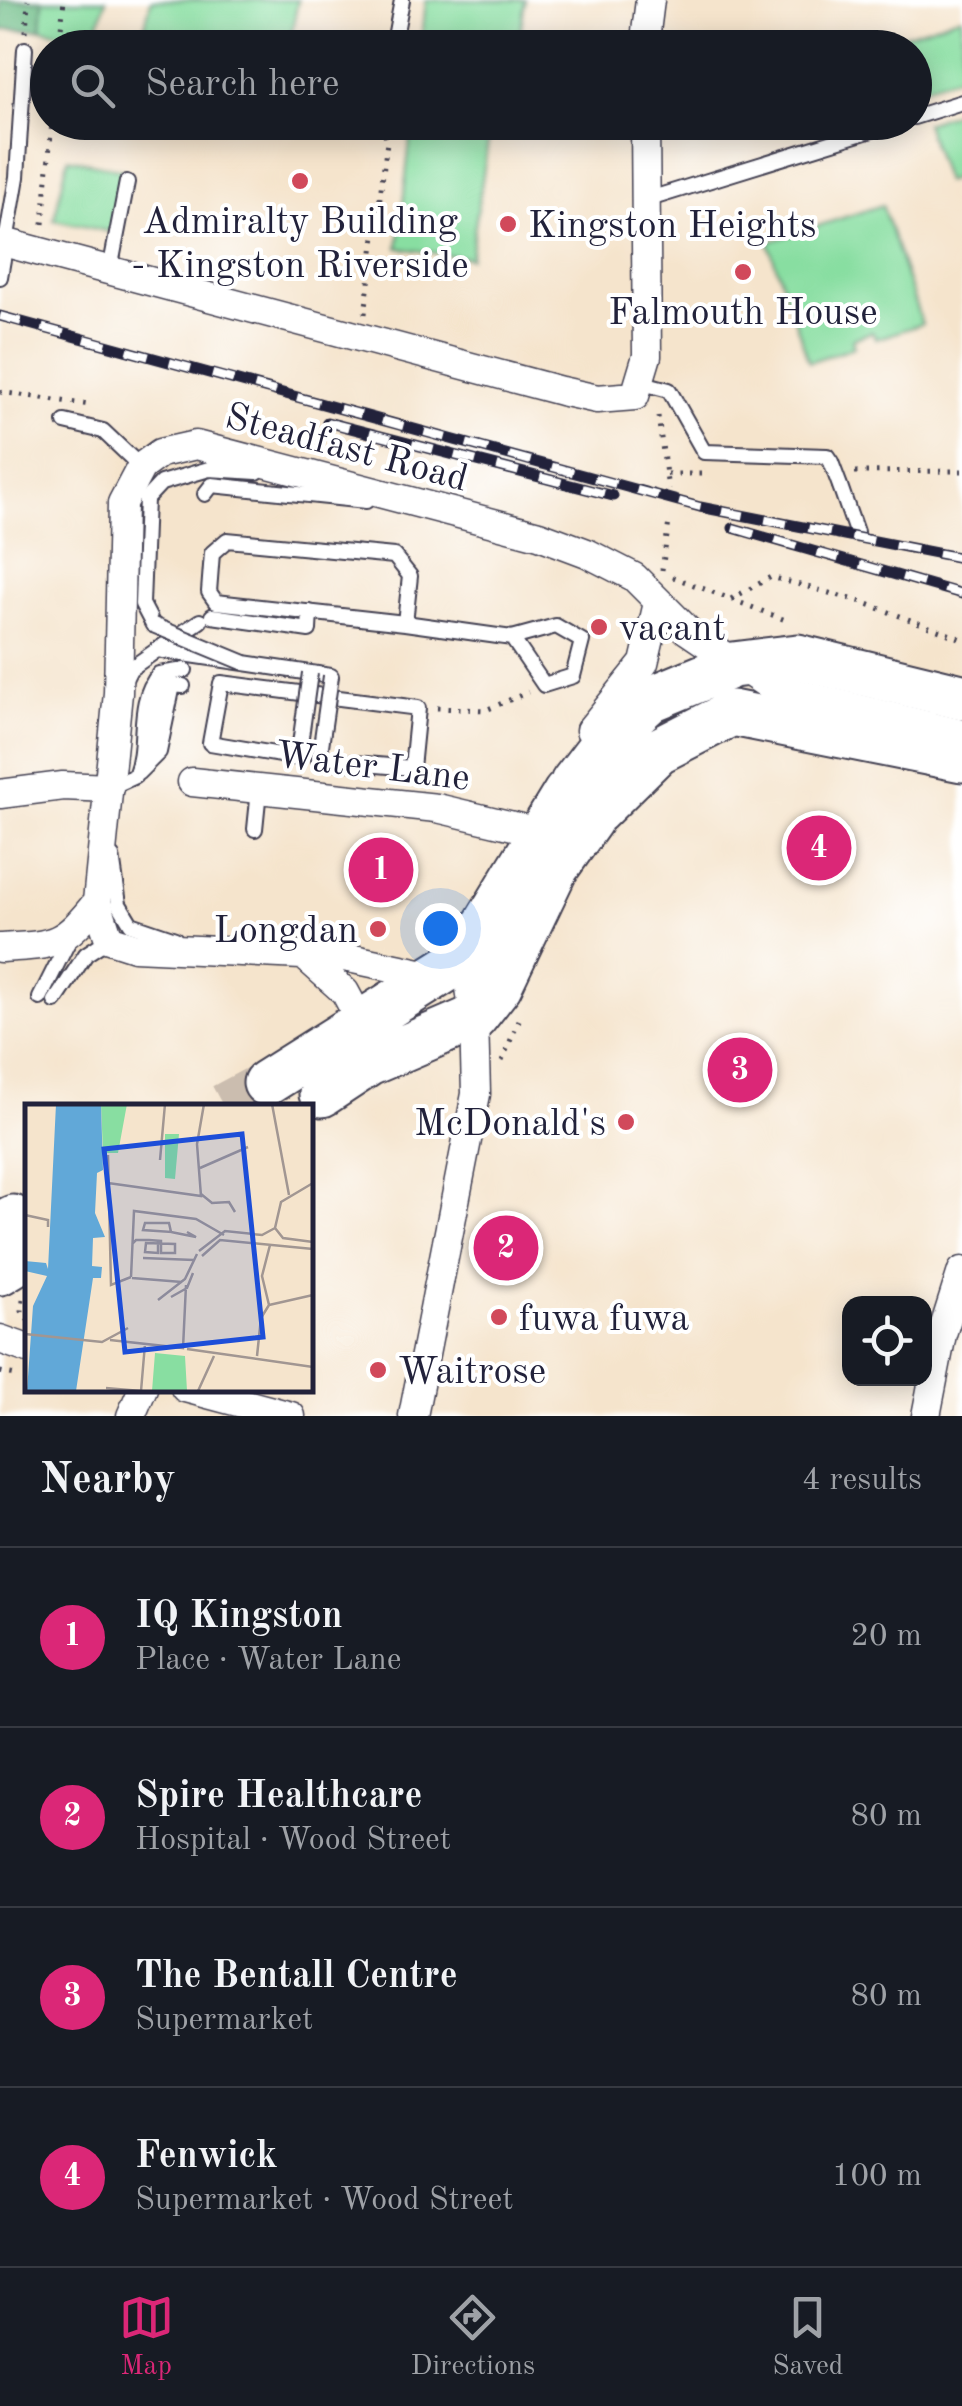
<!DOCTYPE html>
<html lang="en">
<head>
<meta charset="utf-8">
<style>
  body { margin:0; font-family:"Old Standard TT",serif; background:#20242c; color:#f1f3f6 }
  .controls { position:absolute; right:30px; bottom:30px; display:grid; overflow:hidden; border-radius:20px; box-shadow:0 5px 25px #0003 }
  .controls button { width:90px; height:90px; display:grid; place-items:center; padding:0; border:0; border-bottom:2px solid #363941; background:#171b24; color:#f1f3f6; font:50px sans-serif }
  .you { position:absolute; left:440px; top:928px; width:35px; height:35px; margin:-25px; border:8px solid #fff; border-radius:50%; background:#1a73e8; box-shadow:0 0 0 15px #1a73e833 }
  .badge { display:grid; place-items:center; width:65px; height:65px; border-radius:50%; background:#db2777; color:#fff; font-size:32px; font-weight:700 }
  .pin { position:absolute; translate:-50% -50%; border:5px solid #fff; box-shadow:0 2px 10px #0006 }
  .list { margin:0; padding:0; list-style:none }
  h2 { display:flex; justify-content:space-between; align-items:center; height:130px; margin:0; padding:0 40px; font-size:42px }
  h2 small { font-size:32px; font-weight:400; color:#9ea1a6 }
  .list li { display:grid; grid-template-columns:65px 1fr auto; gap:30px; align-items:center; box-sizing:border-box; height:180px; padding:0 40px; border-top:2px solid #363941 }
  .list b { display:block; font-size:38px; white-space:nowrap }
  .list p { margin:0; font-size:32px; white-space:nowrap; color:#9ea1a6 }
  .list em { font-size:32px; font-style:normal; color:#9ea1a6 }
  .icon { flex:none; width:55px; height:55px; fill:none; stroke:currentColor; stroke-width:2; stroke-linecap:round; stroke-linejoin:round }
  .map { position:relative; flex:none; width:962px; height:1416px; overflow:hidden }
  .search { position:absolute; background:#171b24; box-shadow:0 5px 25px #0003; left:30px; right:30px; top:30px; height:110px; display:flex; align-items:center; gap:25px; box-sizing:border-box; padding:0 35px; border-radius:55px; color:#9ea1a6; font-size:38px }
  .sheet { height:850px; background:#171b24 }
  nav { display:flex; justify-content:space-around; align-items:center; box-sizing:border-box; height:140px; border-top:2px solid #363941; background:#171b24; font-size:28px; color:#9ea1a6 }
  nav a { display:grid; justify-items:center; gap:5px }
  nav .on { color:#db2777 }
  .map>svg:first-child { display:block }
  .green { fill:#88dea1; stroke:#55806e; stroke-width:2.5 }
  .forest { fill:#6ebd87; stroke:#487061; stroke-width:2.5 }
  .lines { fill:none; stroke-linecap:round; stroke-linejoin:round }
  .primary-tunnel { stroke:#cbbdaf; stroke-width:45; stroke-dasharray:45 22; stroke-linecap:butt }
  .lane-casing { stroke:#423f51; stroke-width:18 }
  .street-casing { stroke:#423f51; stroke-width:31 }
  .primary-casing { stroke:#423f51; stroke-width:49 }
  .path { stroke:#423f51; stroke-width:5; stroke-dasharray:2.5 8; stroke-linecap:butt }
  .lane { stroke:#fff; stroke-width:14 }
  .street { stroke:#fff; stroke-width:28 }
  .primary { stroke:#fff; stroke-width:45 }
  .rail-casing { stroke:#22223b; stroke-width:11 }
  .rail { stroke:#fff; stroke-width:8; stroke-dasharray:22; stroke-linecap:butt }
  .lane-bridge-casing { stroke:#423f51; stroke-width:18; stroke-linecap:butt }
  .lane-bridge { stroke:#fff; stroke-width:14 }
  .poi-dot { fill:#d1495b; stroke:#fff; stroke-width:4 }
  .labels { text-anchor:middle; stroke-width:8; stroke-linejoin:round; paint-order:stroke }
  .poi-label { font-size:38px; fill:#22223b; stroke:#fff; text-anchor:start }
  .street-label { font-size:38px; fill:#22223b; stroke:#fff }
  .inset-road { fill:none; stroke:#a19692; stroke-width:2.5 }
  .view { fill:#1d4ed8; fill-opacity:0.15; stroke:#1d4ed8; stroke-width:5 }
  .inset-edge { fill:none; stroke:#22223b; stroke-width:5 }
</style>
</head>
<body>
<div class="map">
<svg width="962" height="1416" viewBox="0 0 962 1416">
  <rect width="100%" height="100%" fill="#fff"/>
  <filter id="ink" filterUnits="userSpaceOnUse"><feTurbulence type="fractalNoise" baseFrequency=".01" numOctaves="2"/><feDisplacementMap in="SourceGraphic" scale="20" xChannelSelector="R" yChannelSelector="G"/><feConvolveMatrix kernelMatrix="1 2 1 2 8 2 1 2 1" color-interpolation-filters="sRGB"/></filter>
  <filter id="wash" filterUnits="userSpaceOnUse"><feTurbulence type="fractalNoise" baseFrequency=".0048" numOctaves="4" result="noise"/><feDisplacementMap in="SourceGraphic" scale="40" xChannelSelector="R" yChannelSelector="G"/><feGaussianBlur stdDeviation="2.25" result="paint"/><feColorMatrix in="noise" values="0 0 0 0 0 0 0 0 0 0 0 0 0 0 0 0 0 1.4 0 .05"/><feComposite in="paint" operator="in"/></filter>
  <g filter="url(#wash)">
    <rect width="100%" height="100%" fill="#f5e4cc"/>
    <!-- green -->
    <path class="green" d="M0,0H106L94,40L42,29L0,30Z
      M151,0H298L289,47H140Z
      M426,0H525L518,47H421Z
      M962,16V75L915,89L914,48L897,47L895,38Z
      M962,110V176L945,182L925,123Z
      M412,123H491L470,258L398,248Z
      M68,158L123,170L111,232L54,220Z
      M882,205L922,324L876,339L872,332L852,339L854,347L809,362L768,242Z"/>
    <!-- forest -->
    <path class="forest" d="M0,0H43L41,29L0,30Z"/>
  </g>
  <g filter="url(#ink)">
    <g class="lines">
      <!-- primary-tunnel -->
      <path class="primary-tunnel" d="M223,1106L266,1083"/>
      <defs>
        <path id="lane" d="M393,48L402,0
          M914,117L962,102
          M646,200L898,122
          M110,270L127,182
          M0,277L17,177L25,49
          M639,382L669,390L704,452L827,456L831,462
          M65,422L103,431L141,467
          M840,486L856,532
          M205,494L212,485L366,501
          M227,540L394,556L410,576L405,623L216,602L209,592L212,553Z
          M212,616L309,630L310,612
          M405,623L512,638L556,626L582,641L573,676L544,685L512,638
          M153,625L142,604L146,499L161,483L209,469L257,472
          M157,650L200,621
          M123,683L130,669L157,650L331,676
          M150,757L162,685H173
          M298,758L210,743L221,683L418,708L412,768L319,760
          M138,773L159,752L173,685L183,686
          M109,788L135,776C149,741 134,705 159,674L185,670
          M255,829L259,790
          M112,856L119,904L131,924L175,939
          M40,998L69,940
          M55,1001L86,954L109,939"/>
        <path id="street" d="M644,48L650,0
          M7,243L561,391L597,399L635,396L647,356L645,122
          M590,730L644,663L658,603
          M192,782L437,808L543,833
          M0,794L63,786L109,788
          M0,948C55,945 62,946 97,902
          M307,958L345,992L367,1033
          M439,977L344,957L134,947L109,939L97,902L118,693L122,503L141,467L160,453L196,445L539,535L587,553L634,577L688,631L771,687L962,734
          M0,1339L28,1349
          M185,1388L291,1416
          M131,1416L143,1388
          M413,1416L476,1094L474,1018L466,957
          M926,1416L942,1334L962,1271"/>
        <path id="primary" d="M573,783L605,741L651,699L733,665L798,657L962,697
          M597,811L658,751L732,713L962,759
          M266,1083L466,957L566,793
          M322,1094L369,1063L474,1018L499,986L555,869L590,820
          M0,1225L13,1218
          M0,1272L28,1255"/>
      </defs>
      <!-- lane casing -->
      <use href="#lane" class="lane-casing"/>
      <!-- street casing -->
      <use href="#street" class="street-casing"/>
      <!-- primary casing -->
      <use href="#primary" class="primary-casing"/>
      <!-- path -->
      <path class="path" d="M26,32L28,0
        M59,48L64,0
        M43,224L52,122
        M365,314L387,142L381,122
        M0,392L90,405
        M658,416L668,489
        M855,472L962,471
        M667,474H704
        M662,570L669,522
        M673,577L788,621
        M731,599L771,577L862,602L962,639
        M437,708L486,710L528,692
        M502,1061L519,1020
        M23,1299L22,1311L28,1320
        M0,1372L20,1376
        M39,1397L42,1388"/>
      <!-- lane -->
      <use href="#lane" class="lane"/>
      <!-- street -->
      <use href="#street" class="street"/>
      <!-- primary -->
      <use href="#primary" class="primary"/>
      <defs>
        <path id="rail" d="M0,316L700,507L962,558
          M327,422L613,496
          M733,528L962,594"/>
      </defs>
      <!-- rail casing -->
      <use href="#rail" class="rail-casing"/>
      <!-- rail -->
      <use href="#rail" class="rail"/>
      <defs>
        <path id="lane-bridge" d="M831,462L840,486
          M153,625L245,663
          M298,758L310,673
          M319,760L331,676"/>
      </defs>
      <!-- lane-bridge casing -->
      <use href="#lane-bridge" class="lane-bridge-casing"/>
      <!-- lane-bridge -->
      <use href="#lane-bridge" class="lane-bridge"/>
    </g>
  </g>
  <!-- markers -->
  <g class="poi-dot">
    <circle cx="300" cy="181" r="10"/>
    <circle cx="508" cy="224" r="10"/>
    <circle cx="743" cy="272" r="10"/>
    <circle cx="599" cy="627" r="10"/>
    <circle cx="378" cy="929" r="10"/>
    <circle cx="626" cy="1122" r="10"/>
    <circle cx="499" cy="1317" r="10"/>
    <circle cx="378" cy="1370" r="10"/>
  </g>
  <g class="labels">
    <!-- poi labels -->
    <g class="poi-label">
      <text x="300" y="233" text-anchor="middle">Admiralty Building<tspan x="300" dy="44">- Kingston Riverside</tspan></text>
      <text x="528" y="237">Kingston Heights</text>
      <text x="743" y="324" text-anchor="middle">Falmouth House</text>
      <text x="619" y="640">vacant</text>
      <text x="358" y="942" text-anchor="end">Longdan</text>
      <text x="606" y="1135" text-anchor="end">McDonald's</text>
      <text x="519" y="1330">fuwa fuwa</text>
      <text x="398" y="1383">Waitrose</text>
    </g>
    <!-- street labels -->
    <g class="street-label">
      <text transform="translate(347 446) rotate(15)" y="13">Steadfast Road</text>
      <text transform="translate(373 765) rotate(7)" y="13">Water Lane</text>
    </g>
  </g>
  <!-- overview -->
  <g transform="translate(25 1104)">
    <rect width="288" height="288" fill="#f5e4cc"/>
    <path d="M76,0H102L93,49H78ZM140,30H154L150,75L140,74ZM130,249L160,252L162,287H127Z" fill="#88dea1"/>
    <path d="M31,0H76L78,66L72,69L70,109L80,133L68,134L67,162L77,163L76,174H68L51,287H2L8,202L22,172L0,167V157L21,159L23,165Z" fill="#61a8d8"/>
    <path class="inset-road" d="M247,0L264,91M83,51L86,181L106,173M135,56L140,0M175,64L223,43M83,79L176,92L172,40L179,0M176,90L187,99L204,98L210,108M0,111L23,116V123M144,119L146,128L118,126L120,119ZM250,124L256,98L288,79M250,124L258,134L288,138M146,128L171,133L162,128M107,140L111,136H124L136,137V149H150V140L121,139L120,148L133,149V136M174,147L200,127L237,131L250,124M177,152L195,136L288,145M118,154L169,156M106,173L109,107L171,115L199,131M107,174L157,178M146,193L162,184L168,169M133,196L160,175L172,150M244,201L237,172L245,141M244,201L288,191M0,230L77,238L103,224M85,236L158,244L161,181M162,245L288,263M232,252L236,214L244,201M81,284L116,287M116,287L120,240M173,287L189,252"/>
    <path class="view" d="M217,30L238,233L100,248L79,45Z"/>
    <rect width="288" height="288" class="inset-edge"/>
  </g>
</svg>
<div class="controls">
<button><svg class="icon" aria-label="locate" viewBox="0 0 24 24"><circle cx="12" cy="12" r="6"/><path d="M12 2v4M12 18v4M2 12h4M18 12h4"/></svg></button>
</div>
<div class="you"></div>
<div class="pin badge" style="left:381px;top:870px">1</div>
<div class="pin badge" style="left:506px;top:1248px">2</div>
<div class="pin badge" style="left:740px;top:1070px">3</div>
<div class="pin badge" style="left:819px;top:848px">4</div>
<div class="search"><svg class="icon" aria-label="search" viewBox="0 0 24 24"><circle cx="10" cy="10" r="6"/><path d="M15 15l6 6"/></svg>Search here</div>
</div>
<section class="sheet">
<h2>Nearby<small>4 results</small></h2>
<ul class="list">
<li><span class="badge">1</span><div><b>IQ Kingston</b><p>Place · Water Lane</p></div><em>20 m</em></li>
<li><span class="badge">2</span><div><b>Spire Healthcare</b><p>Hospital · Wood Street</p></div><em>80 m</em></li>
<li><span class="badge">3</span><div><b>The Bentall Centre</b><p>Supermarket</p></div><em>80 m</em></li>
<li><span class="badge">4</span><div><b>Fenwick</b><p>Supermarket · Wood Street</p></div><em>100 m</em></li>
</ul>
</section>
<nav>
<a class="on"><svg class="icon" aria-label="map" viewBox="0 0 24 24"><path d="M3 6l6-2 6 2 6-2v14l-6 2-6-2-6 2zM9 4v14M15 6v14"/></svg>Map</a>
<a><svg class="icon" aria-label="directions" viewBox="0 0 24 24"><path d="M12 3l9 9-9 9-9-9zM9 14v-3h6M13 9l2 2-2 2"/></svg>Directions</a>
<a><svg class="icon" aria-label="saved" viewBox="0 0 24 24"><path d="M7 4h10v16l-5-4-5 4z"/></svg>Saved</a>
</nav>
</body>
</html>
